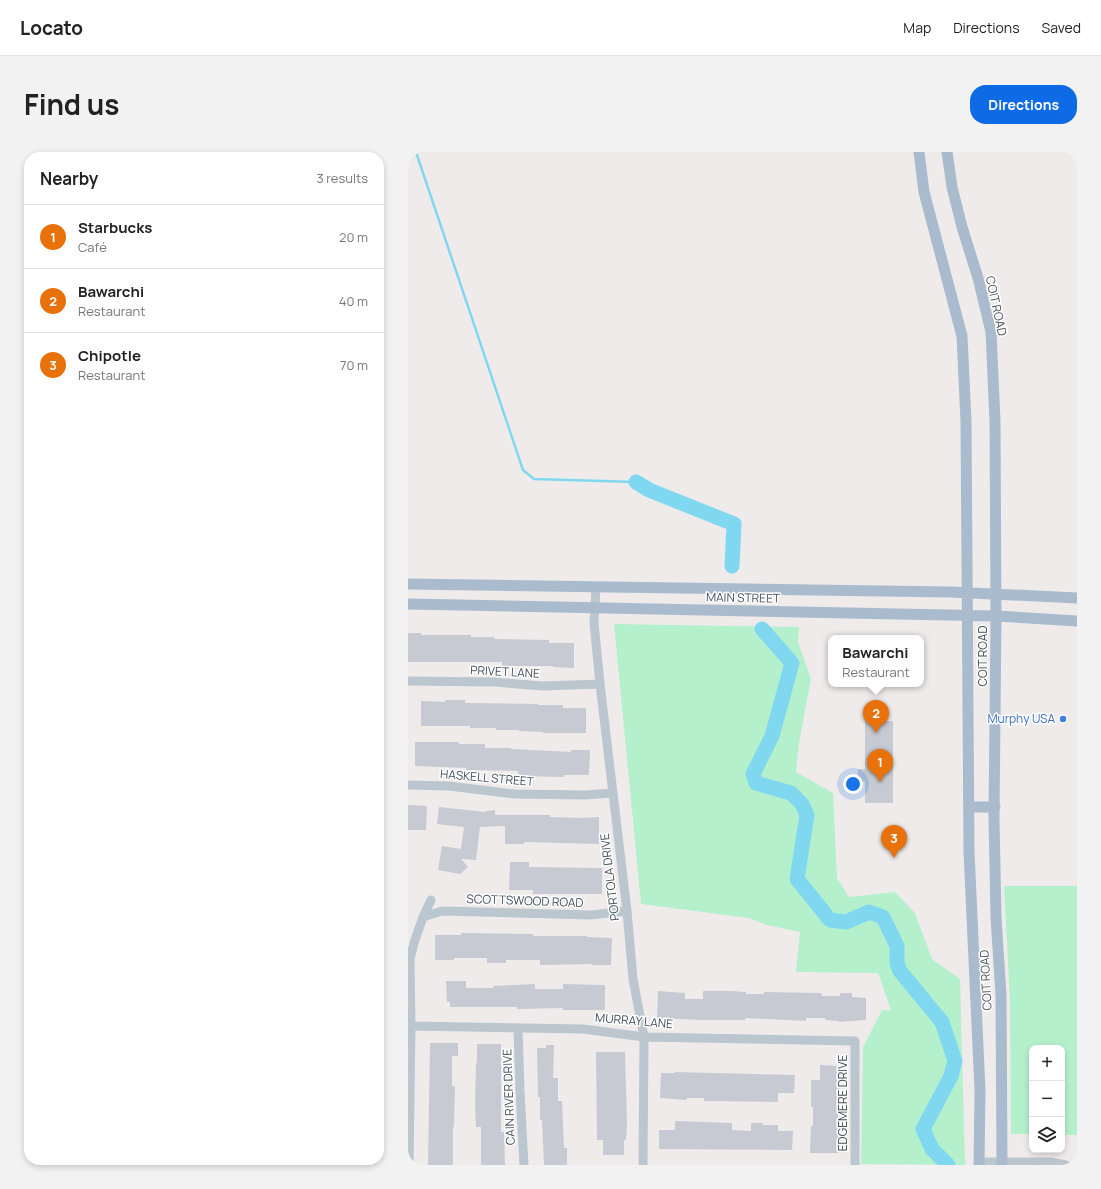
<!DOCTYPE html>
<html lang="en">
<head>
<meta charset="utf-8">
<style>
  body { margin:0; font-family:Manrope,sans-serif; background:#f2f2f2; color:#222 }
  .controls { position:absolute; right:12px; bottom:12px; display:grid; overflow:hidden; border-radius:8px; box-shadow:0 2px 6px #0003 }
  .controls button { width:36px; height:36px; display:grid; place-items:center; padding:0; border:0; border-bottom:1px solid #e0e0e0; background:#fff; color:#222; font:20px sans-serif }
  .you { position:absolute; left:445px; top:632px; width:14px; height:14px; margin:-10px; border:3px solid #fff; border-radius:50%; background:#1a73e8; box-shadow:0 0 0 6px #1a73e833 }
  .badge { display:grid; place-items:center; width:26px; height:26px; border-radius:50%; background:#0f6be5; color:#fff; font-size:13px; font-weight:700 }
  .pin { position:absolute; translate:-50% -33px; filter:drop-shadow(0 1px 2px #0008) }
  .pin::after { content:''; position:absolute; top:21px; width:14px; height:12px; background:inherit; clip-path:polygon(0 0,100% 0,50% 100%) }
  .popup { position:absolute; left:420px; top:483px; width:96px; height:52px; box-sizing:border-box; display:grid; place-content:center; border-radius:8px; background:#fff; filter:drop-shadow(0 1px 3px #0005); font-size:13px; white-space:nowrap; color:#767676 }
  .popup b { font-size:15px; color:#222 }
  .popup::after { content:''; position:absolute; left:50%; top:100%; margin-left:-8px; border:8px solid transparent; border-top-color:#fff }
  .list { margin:0; padding:0; list-style:none }
  h2 { display:flex; justify-content:space-between; align-items:center; height:52px; margin:0; padding:0 16px; font-size:17px }
  h2 small { font-size:13px; font-weight:400; color:#767676 }
  .list li { display:grid; grid-template-columns:26px 1fr auto; gap:12px; align-items:center; box-sizing:border-box; height:64px; padding:0 16px; border-top:1px solid #e0e0e0 }
  .list b { display:block; font-size:15px; white-space:nowrap }
  .list p { margin:0; font-size:13px; white-space:nowrap; color:#767676 }
  .list em { font-size:13px; font-style:normal; color:#767676 }
  .icon { flex:none; width:22px; height:22px; fill:none; stroke:currentColor; stroke-width:2; stroke-linecap:round; stroke-linejoin:round }
  .map { position:relative; flex:none; width:669px; height:1013px; overflow:hidden; border-radius:16px }
  header { display:flex; align-items:center; gap:24px; box-sizing:border-box; height:56px; padding:0 20px; background:#fff; border-bottom:1px solid #e0e0e0 }
  header strong { font-size:19px }
  nav { display:flex; gap:22px; margin-inline-start:auto; font-size:14px }
  .intro { display:flex; align-items:center; justify-content:space-between; box-sizing:border-box; height:96px; padding:0 24px }
  h1 { margin:0; font-size:28px }
  .button { padding:10px 18px; border-radius:16px; background:#0f6be5; color:#fff; font-size:14px; font-weight:700 }
  main { display:flex; gap:24px; padding:0 24px }
  aside { flex:1; background:#fff; border-radius:16px; box-shadow:0 2px 6px #0003 }
  .map>svg:first-child { display:block }
  .green { fill:#b5f0cd }
  .lines { fill:none; stroke-linecap:round; stroke-linejoin:round }
  .stream { stroke:#80d8f0; stroke-width:2.5 }
  .river { stroke:#80d8f0; stroke-width:15 }
  .building { fill:#c7cad2 }
  .minor { stroke:#bbc6cf; stroke-width:9 }
  .major { stroke:#a9bbcd; stroke-width:11 }
  .shop-dot { fill:#3f7fe0; stroke:#fff; stroke-width:1.5 }
  .labels { text-anchor:middle; stroke-width:3; stroke-linejoin:round; paint-order:stroke }
  .street-label { font-size:12px; fill:#434f5a; stroke:#fff }
  .shop-label { font-size:12px; fill:#366cbe; stroke:#fff; text-anchor:end }
</style>
</head>
<body>
<header>
<strong>Locato</strong>
<nav><a>Map</a><a>Directions</a><a>Saved</a></nav>
</header>
<div class="intro"><h1>Find us</h1><a class="button">Directions</a></div>
<main>
<aside>
<h2>Nearby<small>3 results</small></h2>
<ul class="list">
<li><span class="badge" style="background:#e8710a">1</span><div><b>Starbucks</b><p>Café</p></div><em>20 m</em></li>
<li><span class="badge" style="background:#e8710a">2</span><div><b>Bawarchi</b><p>Restaurant</p></div><em>40 m</em></li>
<li><span class="badge" style="background:#e8710a">3</span><div><b>Chipotle</b><p>Restaurant</p></div><em>70 m</em></li>
</ul>
</aside>
<div class="map">
<svg width="669" height="1013" viewBox="0 0 669 1013">
  <rect width="100%" height="100%" fill="#efebeb"/>
  <!-- green -->
  <path class="green" d="M206,472L391,475L390,490L403,527L391,591L388,620L425,641L429,726L441,745L487,740L507,761L524,807L552,827L557,1013L453,1012L455,895L474,858H483L470,821L388,820L392,780L359,773L341,766L233,752Z
    M596,734H669V983H654V896H624V982H603L602,850Z"/>
  <g class="lines">
    <!-- stream -->
    <path class="stream" d="M8,0L115,318L126,327L228,330"/>
    <!-- river -->
    <path class="river" d="M228,330L241,338L326,372L324,414
      M354,477L384,511L364,584L345,622L348,631L383,641L394,652L399,663L389,727L422,768L438,770L461,760L475,765L489,794V811L492,819L534,870L547,909L543,924L515,977L524,997L540,1013"/>
  </g>
  <!-- building -->
  <path class="building" d="M0,481H13V483H63V485H86V487L141,488V491H166V516L145,515V514H94V510H0Z
    M37,548H57V551L130,552V553H155V556H178V581H135V580L111,579V578H88V576H62V574H13V549L37,550Z
    M457,569H485V651H457V629H450V617H457Z
    M7,590H51V592H77V596H103V597L163,600V598H182L181,623H156V625L110,624V619L58,618V616L7,614Z
    M0,653L19,654L18,678H0Z
    M31,655L77,660V659L87,658V663H142V665L172,666L191,665V692L116,690V692H97V674L72,675L68,708L53,707L60,715L52,722L30,718L34,694L53,697L56,675L29,672Z
    M102,710H121V715L194,716V742H125V738H101Z
    M53,781L125,782V784H179V785L204,786L203,813H184V812L132,813V808H98V811H79V806H46V808H27V783H53Z
    M38,829H58V836H85V834L127,832V837H155V832L197,833V858H155V856L109,857V855H42V850H39Z
    M250,839L277,841V847H295V839H322L338,840V842H356V840L414,841L413,844H432V841H444V845L458,846V868L431,870V869L417,868V866H398V869L337,866V868H295L249,866Z
    M22,891H50V904H44V934H47L46,975H45V1013H20Z
    M69,892H93V980H96L97,1013H73V975H68L67,953L68,911H69Z
    M138,893H146L145,926H150V949H154L156,996H159V1013H136L134,968H132V945H130L129,896H138Z
    M188,900H217L219,973L218,988H216V1003H195V988H189Z
    M412,913L432,914L431,956H430V1001H402L403,974H405V955H403V928H412Z
    M267,920L387,923L386,941H370V950L296,949V946H279L278,948L252,946L253,921H267Z
    M267,969L324,971V978L343,979V971H355V973H370V979H385L384,998L251,997V978H267Z"/>
  <g class="lines">
    <!-- minor -->
    <path class="minor" d="M188,435L186,471L192,532L219,759L225,827L236,885L235,1013
      M0,529L86,530L135,534L192,532
      M0,633L41,634L106,642L178,643L204,641
      M15,765L34,759L183,763L219,759
      M3,874L175,877L236,885L447,889V1013
      M110,876L112,939L116,1013
      M571,1010H642L658,1013
      M1,1013L3,874L2,807L6,791L15,765L23,748"/>
    <!-- major -->
    <path class="major" d="M511,0L516,40L554,184L558,269L561,700L572,938L571,1013
      M539,0L544,35L554,75L570,126L583,180L587,269L588,464L586,666L588,765L593,843L594,1013
      M0,432L543,440L669,446
      M0,452L588,464L669,469
      M561,655H587"/>
  </g>
  <!-- markers -->
  <circle class="shop-dot" cx="655" cy="567" r="4"/>
  <g class="labels">
    <!-- street labels -->
    <g class="street-label">
      <text transform="translate(588 154) rotate(78)" y="4">COIT ROAD</text>
      <text transform="translate(335 446) rotate(1)" y="4">MAIN STREET</text>
      <text transform="translate(575 504) rotate(-90)" y="4">COIT ROAD</text>
      <text transform="translate(97 520) rotate(3)" y="4">PRIVET LANE</text>
      <text transform="translate(79 626) rotate(5)" y="4">HASKELL STREET</text>
      <text transform="translate(202 725) rotate(-97)" y="4">PORTOLA DRIVE</text>
      <text transform="translate(117 749) rotate(2)" y="4">SCOTTSWOOD ROAD</text>
      <text transform="translate(578 828) rotate(-93)" y="4">COIT ROAD</text>
      <text transform="translate(226 869) rotate(5)" y="4">MURRAY LANE</text>
      <text transform="translate(101 945) rotate(-92)" y="4">CAIN RIVER DRIVE</text>
      <text transform="translate(435 951) rotate(-90)" y="4">EDGEMERE DRIVE</text>
    </g>
    <!-- shop labels -->
    <g class="shop-label">
      <text x="647" y="571">Murphy USA</text>
    </g>
  </g>
</svg>
<div class="controls">
<button>+</button>
<button>−</button>
<button><svg class="icon" aria-label="layers" viewBox="0 0 24 24"><path d="M12 4l9 5-9 5-9-5zM3 14l9 5 9-5"/></svg></button>
</div>
<div class="you"></div>
<div class="pin badge" style="left:472px;top:630px;background:#e8710a">1</div>
<div class="pin badge" style="left:468px;top:581px;background:#e8710a">2</div>
<div class="popup"><b>Bawarchi</b>Restaurant</div>
<div class="pin badge" style="left:486px;top:706px;background:#e8710a">3</div>
</div>
</main>
</body>
</html>
